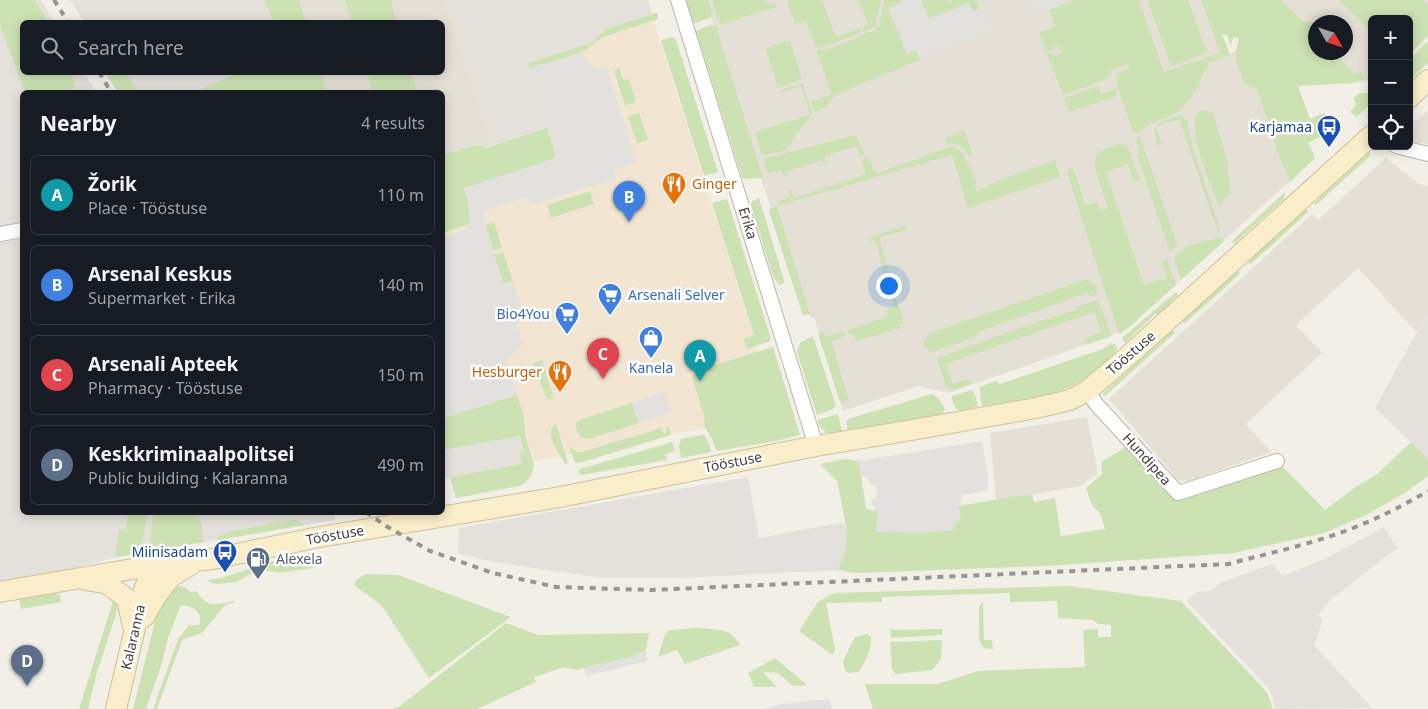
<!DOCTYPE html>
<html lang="en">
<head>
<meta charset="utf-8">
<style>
  body { margin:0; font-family:"Noto Sans",sans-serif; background:#242831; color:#f1f3f6 }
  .controls { position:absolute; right:15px; top:15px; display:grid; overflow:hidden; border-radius:8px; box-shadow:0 2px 12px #0003 }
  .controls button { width:45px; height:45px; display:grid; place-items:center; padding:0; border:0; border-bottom:1px solid #363941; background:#171b24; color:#f1f3f6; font:25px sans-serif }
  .compass { position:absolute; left:1308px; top:15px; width:45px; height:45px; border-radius:50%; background:#171b24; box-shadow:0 2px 12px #0003; rotate:129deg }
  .you { position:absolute; left:888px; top:285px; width:18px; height:18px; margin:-12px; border:4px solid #fff; border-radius:50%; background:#1a73e8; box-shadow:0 0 0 8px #1a73e833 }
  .badge { display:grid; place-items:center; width:32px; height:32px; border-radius:50%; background:#7c3aed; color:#fff; font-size:16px; font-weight:700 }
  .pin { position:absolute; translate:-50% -41px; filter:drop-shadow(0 1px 2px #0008) }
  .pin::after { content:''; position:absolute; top:26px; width:18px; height:15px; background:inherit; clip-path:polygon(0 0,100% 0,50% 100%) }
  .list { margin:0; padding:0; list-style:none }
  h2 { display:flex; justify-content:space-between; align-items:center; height:65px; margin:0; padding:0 20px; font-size:21px }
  h2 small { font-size:16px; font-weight:400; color:#9ea1a6 }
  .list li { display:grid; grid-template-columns:32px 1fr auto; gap:15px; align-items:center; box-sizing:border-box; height:80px; margin:0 10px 10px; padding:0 10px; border:1px solid #363941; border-radius:8px }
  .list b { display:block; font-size:19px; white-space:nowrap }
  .list p { margin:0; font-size:16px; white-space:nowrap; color:#9ea1a6 }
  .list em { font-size:16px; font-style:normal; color:#9ea1a6 }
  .icon { flex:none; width:28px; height:28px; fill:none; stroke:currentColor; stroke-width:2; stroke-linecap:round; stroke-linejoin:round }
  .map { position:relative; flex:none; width:1428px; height:709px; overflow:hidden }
  .search { position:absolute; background:#171b24; box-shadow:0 2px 12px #0003; left:20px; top:20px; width:425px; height:55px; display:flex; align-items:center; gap:12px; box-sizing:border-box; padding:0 18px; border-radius:8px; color:#9ea1a6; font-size:19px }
  .panel { position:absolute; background:#171b24; box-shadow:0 2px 12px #0003; left:20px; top:90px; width:425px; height:425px; border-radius:8px }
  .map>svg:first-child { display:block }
  .residential { fill:#e5e0d5; fill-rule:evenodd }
  .commercial { fill:#f2e6d3 }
  .industrial { fill:#e4e0db }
  .green { fill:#cce2b3 }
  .parking { fill:#e3e1de }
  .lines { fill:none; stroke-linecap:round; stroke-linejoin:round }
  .street-casing { stroke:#bcb6aa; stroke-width:16 }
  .secondary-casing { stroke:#cdc19a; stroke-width:22 }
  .street { stroke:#fff; stroke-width:14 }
  .secondary { stroke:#f9eec9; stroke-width:20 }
  .rail { stroke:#959595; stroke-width:4; stroke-dasharray:6 6; stroke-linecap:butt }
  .labels { text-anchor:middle; stroke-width:5; stroke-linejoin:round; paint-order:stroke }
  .transit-label { font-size:14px; fill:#164399; stroke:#fff; text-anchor:end }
  .food-label { font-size:14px; fill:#c56008; stroke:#fff; text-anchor:start }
  .street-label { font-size:14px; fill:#443f36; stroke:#fff }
  .shop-label { font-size:14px; fill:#366cbe; stroke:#fff; text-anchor:start }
  .service-label { font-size:14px; fill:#4e5e75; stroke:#fff; text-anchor:start }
</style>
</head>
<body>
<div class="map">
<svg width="1428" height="709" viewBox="0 0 1428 709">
  <rect width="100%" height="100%" fill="#f2efe7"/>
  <!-- residential -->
  <path class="residential" d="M264,0H445L493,145L443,161L442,92H304L295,73L442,72V22H274Z
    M708,0H1206L1227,56L1256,38L1273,0H1428V36L1409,55V19H1372V80L1287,85L1315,158L1126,329L1108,337L948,393L919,386L843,411L814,317L811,318L760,177L706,1ZM1316,22H1346V52H1316Z
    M1428,110V144L1409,141V127Z
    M1386,158L1419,184L1428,186V312L1416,332L1358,268L1296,325L1322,353L1246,424L1271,452L1189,481L1178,480L1109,399L1312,214L1318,220Z
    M1087,417L1098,473L1081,486L996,501L990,433Z"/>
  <!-- commercial -->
  <path class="commercial" d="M652,14L760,357L711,427L522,464L520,452H523L517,396L443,418V233L464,188L557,156L528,63L605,29Z"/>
  <!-- industrial -->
  <path class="industrial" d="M0,0H41L54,22H22V72L84,73L96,92H22V512H333L335,520L116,557L0,588Z
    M70,0H264L274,22H84Z
    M445,0H648L652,14L605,29L594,42L529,63L548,127L493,145Z
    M126,73H238L194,92H138Z
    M1428,312V459L1375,408Z
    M520,436L523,452L522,464L443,479V450Z
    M748,477L759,538L844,522L847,530L845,551L838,570L680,578H602L499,563L458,554L459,528Z
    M1384,527L1397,548L1330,600L1318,615L1323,620L1314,645L1372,708L1276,709L1269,689L1187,601L1196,592L1210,591L1220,583L1272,564L1283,576L1325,559Z"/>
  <!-- green -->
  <path class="green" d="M0,0H35L48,22H22V72L71,73L76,87L65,92H25L0,25Z
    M264,0H299L306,22H274Z
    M345,0H391L396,22H352Z
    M686,0H708L712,14L710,18L693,24Z
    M712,0H766L768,5L775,3L776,7L720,25Z
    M787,0H822L836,37L860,28L861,32L826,47H815L806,21L795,24Z
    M858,0H881L875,26L863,32L862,27L868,24Z
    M884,0H901L907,53L916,50L920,60L835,95L825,108L815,112L811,102L831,94L816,49L827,50L875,30L879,27Z
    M921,0H945L949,2L953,0H976L980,9L972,12L969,3L928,19Z
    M1074,0H1139L1164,72L1220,53L1201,0H1281L1305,23L1312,21L1314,24L1311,29L1315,34L1316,52L1334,53L1355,74L1361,72L1365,80L1353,83L1298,86L1310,119L1324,113L1331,124L1320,137L1308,143L1315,158L1290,182L1278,153L1257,89L1244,83L1235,56L1239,38L1233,37L1231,46L1227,35L1222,34L1230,55L1207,64L1208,68C1201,74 1203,77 1199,84C1195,93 1188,103 1180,110C1169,119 1152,120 1139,133L1133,131L1116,84L1118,81L1116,74L1129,68L1128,64L1109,71L1111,77L1063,95L1047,55L1053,53L1054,56L1062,53L1059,45L1053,47L1054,49L1046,52L1039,32L1055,27L1049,10Z
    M1147,0H1188L1207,53L1171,66Z
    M1339,0H1423L1428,5V36L1409,55V19H1372V33Z
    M656,13L658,14V19L603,37L581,53L530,68L528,63L594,42L605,29Z
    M710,25L716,26L763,178L743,179L742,177L696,31Z
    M673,37L676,40L718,172L704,176L661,40Z
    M790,40L802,79L778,87L765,48Z
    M1428,41V63L1409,81V60Z
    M619,67L623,80L629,79L636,102L625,105L614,71Z
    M105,73H126L138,92H118Z
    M321,73L327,92H194L238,73Z
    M367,73H413L412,75L417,90H418L419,92H373Z
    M803,83L812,113L786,150L762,156L755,132L810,115L801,86L781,93L780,90Z
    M1098,86L1101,94L1115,89L1118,96L1069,112L1064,98Z
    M1360,93H1370L1372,95V102L1357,117L1350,112L1356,104L1353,98Z
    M1204,110L1213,113L1227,159L1230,193L1219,207C1211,184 1188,134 1197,112Z
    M639,113L648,140L637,143L628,117Z
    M1178,116H1181L1187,121L1193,148L1218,223L1220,230L1218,233L1179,119L1156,127L1162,145L1158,146C1150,122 1158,124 1178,116Z
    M548,127L557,156L556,158L464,189L468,200L470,224L443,233L442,155L476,145L486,148Z
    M964,130L973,154L969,156C964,145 958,143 947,144L945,138Z
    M856,135L864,153L860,157L857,146L825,156L826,164L824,165L822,160L786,172L787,176L784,177L781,170L768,174L763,159Z
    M1140,136L1177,244L1174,249L1170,252L1137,155L1140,153L1136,138Z
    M1121,144L1128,147L1140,180L1134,182L1128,164L1106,172L1144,285L1167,278L1161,261L1167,259L1176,285L1127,329L1119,334L1067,173L1068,169L1073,168L1086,205L1097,202L1100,211L1108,208C1105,196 1088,161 1099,152C1104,147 1114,146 1121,144Z
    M949,147C961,147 963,154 966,163H969L977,184L974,185L976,191L987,187V185L1055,160L1060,177L968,208L952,155L778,206V210L810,314L803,316L769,211L770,209L778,206L777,202L790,197L788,191L791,190L794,198L866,174L861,160L869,157L874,171L878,173Z
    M1371,153L1370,156L1315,206V202L1367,154Z
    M590,191L594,204L551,218L547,205Z
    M1285,192L1284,199L1234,244L1232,241Z
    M759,198L784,280V283L779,285L773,276L751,206L752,201Z
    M727,199L771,339L768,342L747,349L744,339L754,335L712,203Z
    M1306,209L1308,212L1250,265L1248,262Z
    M494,222L502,248L493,251L485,225Z
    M904,226L909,229L879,238L904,324L900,325L901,328L856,341L853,334L849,335L848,330L887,317L886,309L894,306L888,287L880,289L878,288L879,285L887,282L875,240L866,242L874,236Z
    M1220,237L1223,238V242L1181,280L1174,257L1189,245Z
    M503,252L513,281L503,284L494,255Z
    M1238,271L1240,274L1184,324L1182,321Z
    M1087,279L1096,287L1097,293L1092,297L1087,293L978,332L977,337L932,352C921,346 922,341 930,333Z
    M1176,292L1178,295L1158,314L1154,315L1125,343L1122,338Z
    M1098,300L1112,336L1086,345L1084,339L1101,332L1094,312L946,364L953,384L970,379L971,384L953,391L946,387L937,358L1034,323L1076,310L1077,307Z
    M1173,330L1175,333L1105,396L1102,394Z
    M844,331L846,336L831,341L849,400L840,402L818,334L823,332L826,336Z
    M813,336L836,406L833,409L817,415L797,352L800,343Z
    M1111,343L1116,345L1117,350C1104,363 1089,378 1072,386C1045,398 1012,401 982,406L979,387L996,381L1000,384L1103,349Z
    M773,347L800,435L776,441L718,451L715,448L713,440L705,428L704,416L692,377L694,374L715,365Z
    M542,360L554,399H547L546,397L533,363Z
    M972,390L974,392L978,406L960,411C955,409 951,401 952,396Z
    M932,394L938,398L945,408L943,413L941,414L848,431L846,422L848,419Z
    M517,395L524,417L525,435L534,465L532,474L526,482L519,486L456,498L450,477L522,464L520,452L523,451L520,436L443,450V418Z
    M632,403L639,423L589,439L581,438C578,432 573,426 578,420Z
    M838,414L842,432L828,434L819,426L818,420Z
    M556,424L568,463L566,465C560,455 547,439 552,427Z
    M668,426L671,435L586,461L579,463L575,462L570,449V447L577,452H582L661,428L664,434L667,432L666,427Z
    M701,435H704L710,445L711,452L681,458L679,446L681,439Z
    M672,442L675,451L666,454L667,460L581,475L578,472L580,469Z
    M1411,442L1428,459V476L1405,493L1366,515L1324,533L1234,553L1046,566L855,573L838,570L845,551L847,530L837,481L820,464L845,459L859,461L866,509L876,511L878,516L876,532L955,529L954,523L960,520L958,506L1032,494L1034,502L1055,498L1061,536L1105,529L1100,513L1092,505L1086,488L1102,474L1101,462L1126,447L1173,497L1281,465L1325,510L1354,488L1376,475Z
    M128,513H147C145,527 145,545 132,554C128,556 120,556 115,557L119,531L125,530Z
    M153,513H199C198,519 202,523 202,529C203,534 202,537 204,542L149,551Z
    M297,519L305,525L217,540V538L226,532Z
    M313,554L319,555V561L316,566L313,568L280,573L268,571L248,575L237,582L217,584L212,583L207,580L225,577L273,561Z
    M365,574L398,575L511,617L429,678L382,606L354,585L356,580Z
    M175,586L185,587L190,592L196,591C208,608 215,605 234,601V603L226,604L202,633L182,640L157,709H153L178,639L189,625H199C204,613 194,607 183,605L180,607L168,638L162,663L146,709H133L157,613Z
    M1068,586L1181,601L1267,692L1273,709H873L865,684H938L978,671L1085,667L1083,630L1098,629V637H1111V625L1098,624L1093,620L1058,618L1057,601L1010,602V593L882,597V602L826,603L835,649L834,653L831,654L799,631L818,602L835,593Z
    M55,593L60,595L61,602L21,609L19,599Z
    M113,601H116L118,603L115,617L96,676L88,709H79Z
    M983,602L984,640H992L993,649H988L982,647L979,638V607L981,603Z
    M506,623L538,635L649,633L646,650L631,657L576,670L564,667L534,677L536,682L477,709H393L400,706Z
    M697,628C715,630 731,627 740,645L685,664L677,650L658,657L665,634L670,630Z
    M943,629L942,635L891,638L890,630Z
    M867,634L871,637C872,648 865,663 858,672L848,673L845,671L843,661L855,637Z
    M942,640L941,659L932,670L895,674L892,669L890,642Z
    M775,658L807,685L793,686L778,673L763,672L777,687H754L748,673Z"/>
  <!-- parking -->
  <path class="parking" d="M908,0H921L929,19L969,3L972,12L985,7L994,30L920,59L916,50L907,54L888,8Z
    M1025,0H1074L1031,16Z
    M581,53L596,69L606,66L637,162L614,170L616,179L531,205L527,197L489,209L485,213L484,220L503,283L513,281L523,312L516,325L523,344L507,360L517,395L443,418V238L465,230L470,224L468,200L464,188L556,158L530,68Z
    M22,127V204L12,206L0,158V131Z
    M665,392L672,412L639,423L632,403Z
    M982,441L989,481L986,491L962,495L959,506L961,520L954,523L955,530L919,533L876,532L878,516L871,502L876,496L877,491L875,486L870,484L868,478L861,476L858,461Z
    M746,492L757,543L843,537L833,570L761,573L760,557L736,558L731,493Z
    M646,650L647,661L586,676L584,668L631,657Z
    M830,699L832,709H764L780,704Z"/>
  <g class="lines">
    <defs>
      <path id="street" d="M678,0L816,446
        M1396,146L1428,154
        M0,234L22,230
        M1087,391L1097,405L1178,493L1277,461"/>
      <path id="secondary" d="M1409,98L1428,80
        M86,580L106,583L127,599L133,627
        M0,592L144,567L213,559L314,538L560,497L816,446L912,430L1036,408L1070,400L1087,391L1128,356L1372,135
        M144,617L155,598L171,577L192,564
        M116,709L144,590L153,566"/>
    </defs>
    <!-- street casing -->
    <use href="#street" class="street-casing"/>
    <!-- secondary casing -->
    <use href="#secondary" class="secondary-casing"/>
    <!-- street -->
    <use href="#street" class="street"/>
    <!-- secondary -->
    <use href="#secondary" class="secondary"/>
    <!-- rail -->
    <path class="rail" d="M54,0L68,22
      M99,72L111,92
      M366,512L386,526L430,551L493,573L556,587L651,590L1228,564C1270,553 1312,544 1353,528C1379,518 1404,505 1428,491"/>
  </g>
  <!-- icons -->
  <defs>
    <symbol id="bus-pin" viewBox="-11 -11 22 30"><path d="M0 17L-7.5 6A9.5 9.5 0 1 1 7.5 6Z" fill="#1a4fb4" stroke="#fff"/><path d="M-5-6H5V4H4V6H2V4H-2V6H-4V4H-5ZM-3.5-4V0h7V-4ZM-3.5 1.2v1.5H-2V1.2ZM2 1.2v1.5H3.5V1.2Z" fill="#fff"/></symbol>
    <symbol id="restaurant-pin" viewBox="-11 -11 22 30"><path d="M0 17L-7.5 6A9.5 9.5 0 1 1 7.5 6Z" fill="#e8710a" stroke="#fff"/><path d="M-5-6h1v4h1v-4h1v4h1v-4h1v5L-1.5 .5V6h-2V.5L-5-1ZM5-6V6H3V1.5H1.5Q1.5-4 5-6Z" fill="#fff"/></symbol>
    <symbol id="supermarket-pin" viewBox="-11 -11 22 30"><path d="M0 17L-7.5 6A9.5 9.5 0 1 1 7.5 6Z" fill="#3f7fe0" stroke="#fff"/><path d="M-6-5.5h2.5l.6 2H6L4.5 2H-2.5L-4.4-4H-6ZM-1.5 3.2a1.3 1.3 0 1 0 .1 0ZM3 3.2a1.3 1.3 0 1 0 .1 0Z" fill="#fff"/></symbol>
    <symbol id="shop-pin" viewBox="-11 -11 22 30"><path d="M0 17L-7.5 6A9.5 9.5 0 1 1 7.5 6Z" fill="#3f7fe0" stroke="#fff"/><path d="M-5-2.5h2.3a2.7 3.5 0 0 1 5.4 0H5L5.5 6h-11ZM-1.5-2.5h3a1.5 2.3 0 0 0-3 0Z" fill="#fff"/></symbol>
    <symbol id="fuel-pin" viewBox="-11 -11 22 30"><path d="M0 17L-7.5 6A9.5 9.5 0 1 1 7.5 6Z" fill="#5c6f8a" stroke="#fff"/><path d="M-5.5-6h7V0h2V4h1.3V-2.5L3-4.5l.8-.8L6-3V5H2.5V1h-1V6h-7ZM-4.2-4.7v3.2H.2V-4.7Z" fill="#fff"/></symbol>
  </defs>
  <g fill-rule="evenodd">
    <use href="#bus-pin" x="1315" y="113" width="28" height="38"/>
    <use href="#restaurant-pin" x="660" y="170" width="28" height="38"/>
    <use href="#supermarket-pin" x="596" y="281" width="28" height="38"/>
    <use href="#supermarket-pin" x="553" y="300" width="28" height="38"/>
    <use href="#shop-pin" x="637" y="324" width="28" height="38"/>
    <use href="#restaurant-pin" x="546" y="358" width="28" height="38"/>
    <use href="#bus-pin" x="211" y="538" width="28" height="38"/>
    <use href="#fuel-pin" x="244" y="545" width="28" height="38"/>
  </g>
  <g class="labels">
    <!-- transit labels -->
    <g class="transit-label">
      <text x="1312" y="132">Karjamaa</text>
      <text x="208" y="557">Miinisadam</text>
    </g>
    <!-- food labels -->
    <g class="food-label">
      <text x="692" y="189">Ginger</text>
      <text x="542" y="377" text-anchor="end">Hesburger</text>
    </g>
    <!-- street labels -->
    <g class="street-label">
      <text transform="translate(748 223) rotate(73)" y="5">Erika</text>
      <text transform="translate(1131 353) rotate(-41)" y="5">Tööstuse</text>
      <text transform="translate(1147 459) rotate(48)" y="5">Hundipea</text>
      <text transform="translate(733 462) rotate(-11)" y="5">Tööstuse</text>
      <text transform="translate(335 535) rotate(-10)" y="5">Tööstuse</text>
      <text transform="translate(133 637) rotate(-77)" y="5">Kalaranna</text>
    </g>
    <!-- shop labels -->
    <g class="shop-label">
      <text x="628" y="300">Arsenali Selver</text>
      <text x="550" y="319" text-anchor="end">Bio4You</text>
      <text x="651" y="373" text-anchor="middle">Kanela</text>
    </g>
    <!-- service labels -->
    <g class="service-label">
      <text x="276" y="564">Alexela</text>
    </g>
  </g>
</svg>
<div class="controls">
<button>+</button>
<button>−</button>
<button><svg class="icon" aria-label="locate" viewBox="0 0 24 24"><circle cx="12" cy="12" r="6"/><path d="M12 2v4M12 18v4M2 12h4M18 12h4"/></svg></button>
</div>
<svg class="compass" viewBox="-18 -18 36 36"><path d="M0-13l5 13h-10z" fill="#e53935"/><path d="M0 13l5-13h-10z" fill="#9ea1a6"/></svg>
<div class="you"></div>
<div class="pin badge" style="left:700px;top:381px;background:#0f9aa8">A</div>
<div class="pin badge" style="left:629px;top:222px;background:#3f7fe0">B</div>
<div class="pin badge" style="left:603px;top:379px;background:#e0444e">C</div>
<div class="pin badge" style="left:27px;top:686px;background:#5c6f8a">D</div>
<div class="search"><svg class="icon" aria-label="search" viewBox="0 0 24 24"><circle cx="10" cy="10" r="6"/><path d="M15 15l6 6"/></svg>Search here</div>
<section class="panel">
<h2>Nearby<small>4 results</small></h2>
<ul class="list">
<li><span class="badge" style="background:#0f9aa8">A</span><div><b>Žorik</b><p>Place · Tööstuse</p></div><em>110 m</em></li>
<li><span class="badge" style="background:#3f7fe0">B</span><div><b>Arsenal Keskus</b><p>Supermarket · Erika</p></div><em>140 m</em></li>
<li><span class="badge" style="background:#e0444e">C</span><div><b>Arsenali Apteek</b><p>Pharmacy · Tööstuse</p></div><em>150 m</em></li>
<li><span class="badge" style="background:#5c6f8a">D</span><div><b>Keskkriminaalpolitsei</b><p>Public building · Kalaranna</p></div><em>490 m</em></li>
</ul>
</section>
</div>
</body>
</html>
